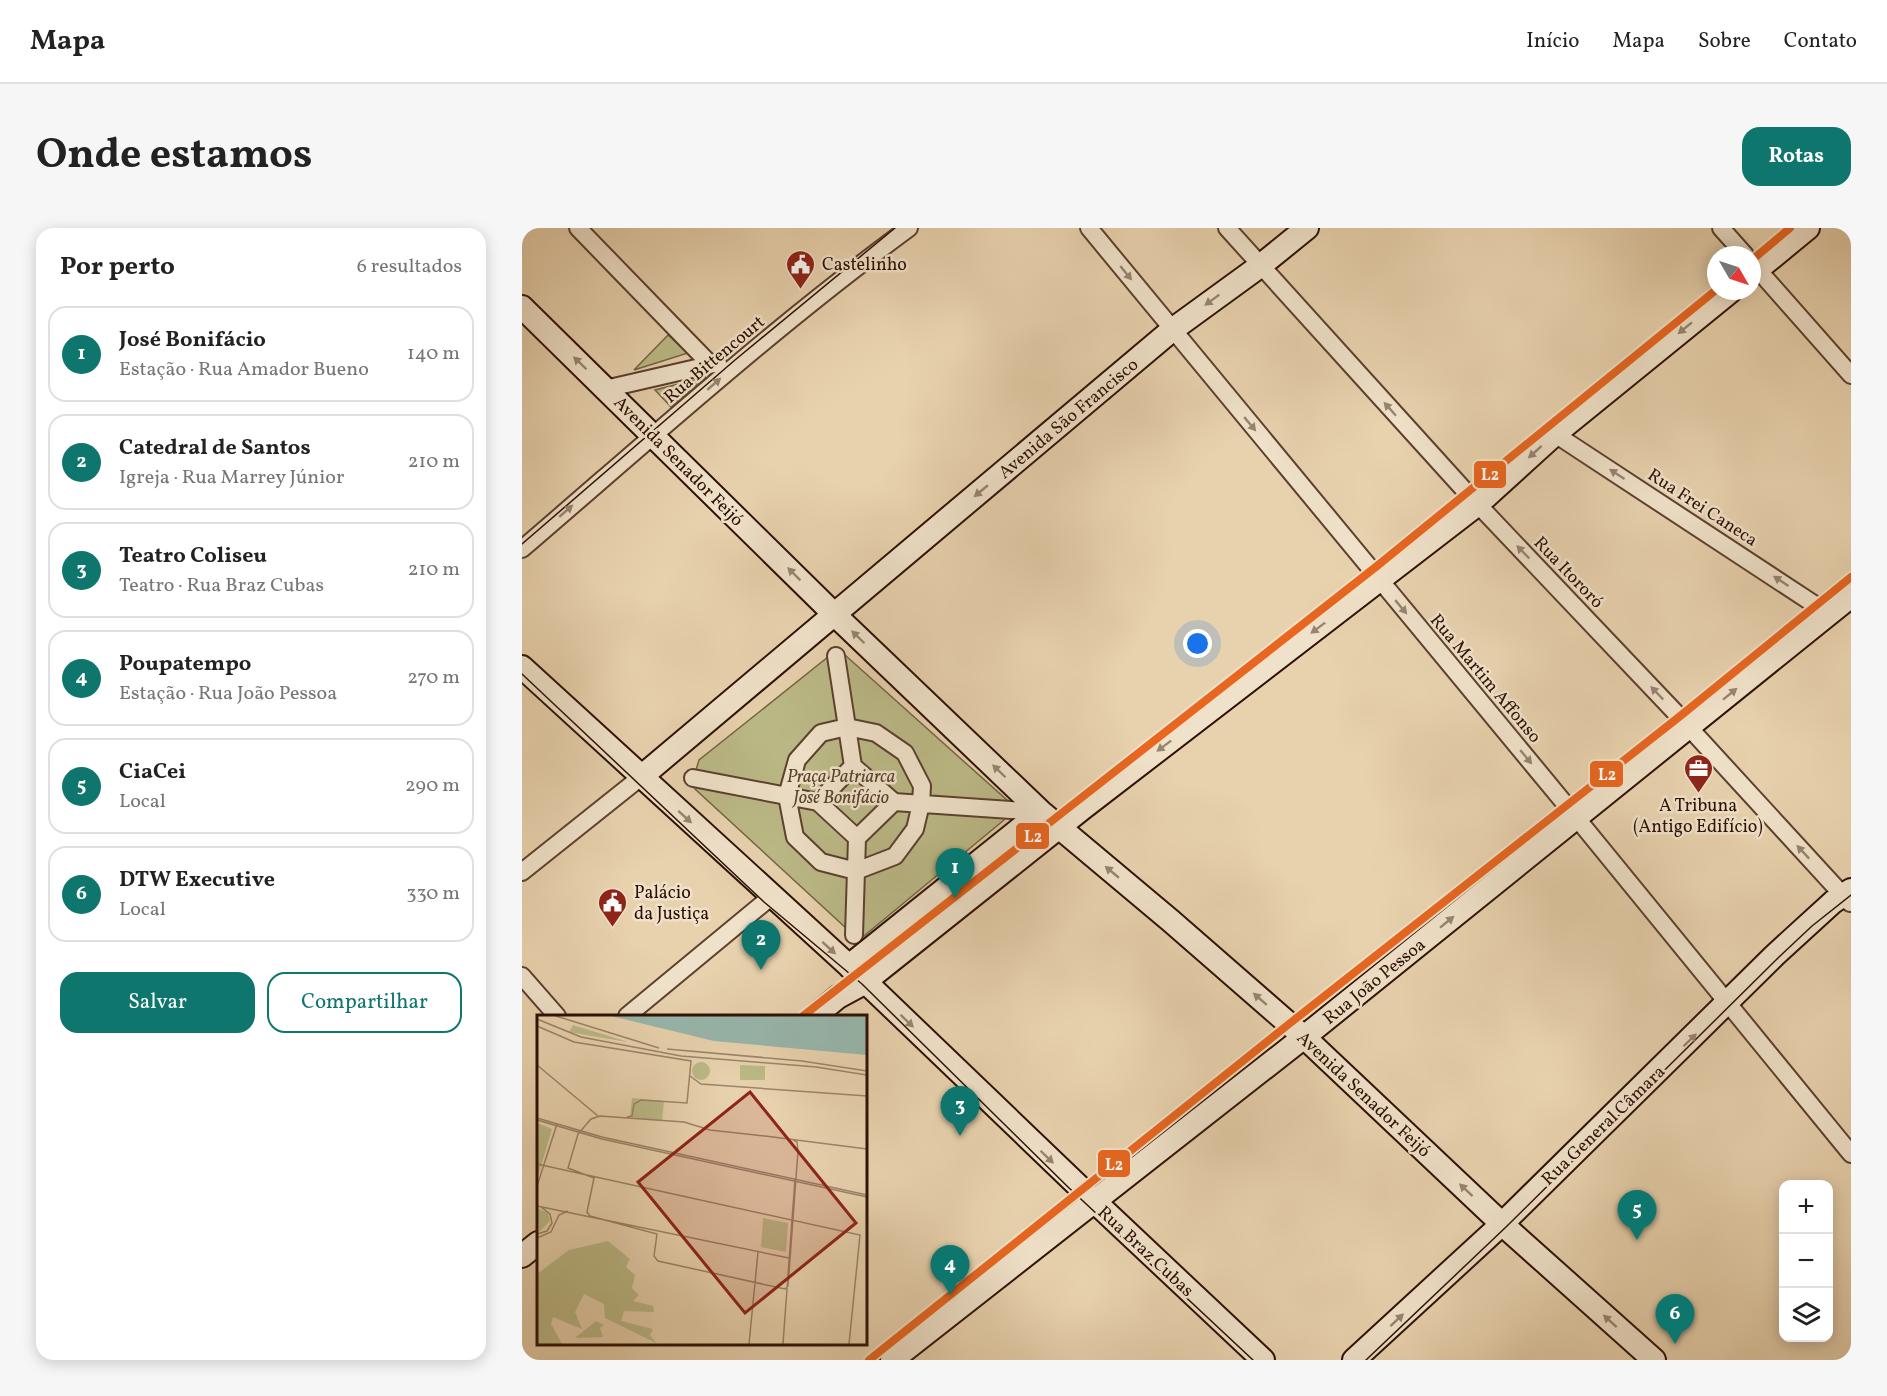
<!DOCTYPE html>
<html lang="pt">
<head>
<meta charset="utf-8">
<style>
  body { margin:0; font-family:Vollkorn,serif; background:#f6f6f6; color:#222 }
  .controls { position:absolute; right:18px; bottom:18px; display:grid; overflow:hidden; border-radius:12px; box-shadow:0 3px 15px #0003 }
  .controls button { width:54px; height:54px; display:grid; place-items:center; padding:0; border:0; border-bottom:2px solid #e0e0e0; background:#fff; color:#222; font:30px sans-serif }
  .compass { position:absolute; left:1185px; top:18px; width:54px; height:54px; border-radius:50%; background:#fff; box-shadow:0 3px 15px #0003; rotate:129deg }
  .you { position:absolute; left:676px; top:416px; width:21px; height:21px; margin:-15px; border:4px solid #fff; border-radius:50%; background:#1a73e8; box-shadow:0 0 0 9px #1a73e833 }
  .badge { display:grid; place-items:center; width:39px; height:39px; border-radius:50%; background:#0f766e; color:#fff; font-size:20px; font-weight:700 }
  .pin { position:absolute; translate:-50% -50px; filter:drop-shadow(0 2px 3px #0008) }
  .pin::after { content:''; position:absolute; top:32px; width:21px; height:18px; background:inherit; clip-path:polygon(0 0,100% 0,50% 100%) }
  .list { margin:0; padding:0; list-style:none }
  h2 { display:flex; justify-content:space-between; align-items:center; height:78px; margin:0; padding:0 24px; font-size:26px }
  h2 small { font-size:20px; font-weight:400; color:#767676 }
  .list li { display:grid; grid-template-columns:39px 1fr auto; gap:18px; align-items:center; box-sizing:border-box; height:96px; margin:0 12px 12px; padding:0 12px; border:2px solid #e0e0e0; border-radius:18px }
  .list b { display:block; font-size:22px; white-space:nowrap }
  .list p { margin:0; font-size:20px; white-space:nowrap; color:#767676 }
  .list em { font-size:20px; font-style:normal; color:#767676 }
  .actions { display:flex; gap:12px; padding:18px 24px }
  .actions a { flex:1; padding:14px 0; border:2px solid #0f766e; border-radius:18px; text-align:center; font-size:21px; color:#0f766e }
  .actions .main { background:#0f766e; color:#fff }
  .icon { flex:none; width:33px; height:33px; fill:none; stroke:currentColor; stroke-width:2; stroke-linecap:round; stroke-linejoin:round }
  .map { position:relative; flex:none; width:1329px; height:1132px; overflow:hidden; border-radius:18px }
  header { display:flex; align-items:center; gap:36px; box-sizing:border-box; height:84px; padding:0 30px; background:#fff; border-bottom:2px solid #e0e0e0 }
  header strong { font-size:28px }
  nav { display:flex; gap:33px; margin-inline-start:auto; font-size:21px }
  .intro { display:flex; align-items:center; justify-content:space-between; box-sizing:border-box; height:144px; padding:0 36px }
  h1 { margin:0; font-size:42px }
  .button { padding:15px 27px; border-radius:18px; background:#0f766e; color:#fff; font-size:21px; font-weight:700 }
  main { display:flex; gap:36px; padding:0 36px }
  aside { flex:1; background:#fff; border-radius:18px; box-shadow:0 3px 15px #0003 }
  .map>svg:first-child { display:block }
  .green { fill:#bbba87; stroke:#746546; stroke-width:1.5 }
  .lines { fill:none; stroke-linecap:round; stroke-linejoin:round }
  .street-casing { stroke:#5c402f; stroke-width:20 }
  .secondary-casing { stroke:#2d1005; stroke-width:26 }
  .street { stroke:#f0e2ca; stroke-width:16 }
  .secondary { stroke:#f0e2ca; stroke-width:22 }
  .tram { stroke:#2d1005; stroke-width:1.5 }
  .rail-1-casing { stroke:#f0e2ca; stroke-width:12 }
  .rail-1 { stroke:#e86620; stroke-width:8 }
  .oneway { fill:#988471 }
  .labels { text-anchor:middle; stroke-width:5; stroke-linejoin:round; paint-order:stroke }
  .poi-label { font-size:18px; fill:#2d1005; stroke:#f0e2ca; text-anchor:start }
  .street-label { font-size:18px; fill:#2d1005; stroke:#f0e2ca }
  .park-label { font-size:18px; font-style:italic; fill:#58432c; stroke:#f0e2ca }
  .inset-river { fill:none; stroke:#97b7ad; stroke-width:3 }
  .inset-road { fill:none; stroke:#9d846a; stroke-width:1.5 }
  .view { fill:#8f2418; fill-opacity:0.15; stroke:#8f2418; stroke-width:3 }
  .inset-edge { fill:none; stroke:#2d1005; stroke-width:3 }
  .line-badge { stroke:#f0e2ca; stroke-width:2 }
  .badge-label { font-size:16px; text-anchor:middle; font-weight:bold; fill:#fff }
</style>
</head>
<body>
<header>
<strong>Mapa</strong>
<nav><a>Início</a><a>Mapa</a><a>Sobre</a><a>Contato</a></nav>
</header>
<div class="intro"><h1>Onde estamos</h1><a class="button">Rotas</a></div>
<main>
<aside>
<h2>Por perto<small>6 resultados</small></h2>
<ul class="list">
<li><span class="badge">1</span><div><b>José Bonifácio</b><p>Estação · Rua Amador Bueno</p></div><em>140 m</em></li>
<li><span class="badge">2</span><div><b>Catedral de Santos</b><p>Igreja · Rua Marrey Júnior</p></div><em>210 m</em></li>
<li><span class="badge">3</span><div><b>Teatro Coliseu</b><p>Teatro · Rua Braz Cubas</p></div><em>210 m</em></li>
<li><span class="badge">4</span><div><b>Poupatempo</b><p>Estação · Rua João Pessoa</p></div><em>270 m</em></li>
<li><span class="badge">5</span><div><b>CiaCei</b><p>Local</p></div><em>290 m</em></li>
<li><span class="badge">6</span><div><b>DTW Executive</b><p>Local</p></div><em>330 m</em></li>
</ul>
<div class="actions"><a class="main">Salvar</a><a>Compartilhar</a></div>
</aside>
<div class="map">
<svg width="1329" height="1132" viewBox="0 0 1329 1132">
  <rect width="100%" height="100%" fill="#e8d2ae"/>
  <filter id="stains"><feTurbulence type="fractalNoise" baseFrequency=".00333" numOctaves="4"/><feColorMatrix values="0 0 0 0 .2 0 0 0 0 .09 0 0 0 0 .02 0 0 0 .5 -.17"/></filter>
  <radialGradient id="worn" r=".72"><stop offset=".6" stop-color="#630" stop-opacity="0"/><stop offset="1" stop-color="#630" stop-opacity=".3"/></radialGradient>
  <!-- green -->
  <path class="green" d="M146,107L166,125L112,142Z
    M184,149L149,179L133,162Z
    M323,427L486,573L489,584L482,592L337,712L173,561L170,555L177,532L306,429Z"/>
  <g class="lines">
    <defs>
      <path id="street" d="M56,0L188,136
        M567,0L1044,577L1329,926
        M705,0L945,265L1151,482L1328,675
        M1199,0L1223,27
        M1230,35L1329,147
        M83,161L196,135
        M1033,206L1307,386
        M0,321C127,212 252,99 387,0
        M314,428L331,538
        M325,499L354,505L383,525L400,558L399,576L393,601L373,628L334,643L299,634L273,609L265,568L275,532L299,505Z
        M171,550L296,574
        M372,574L335,610L296,574L331,538L372,574L519,584
        M0,644L119,549
        M332,707L335,610
        M0,748L35,788
        M105,788L250,668"/>
      <path id="secondary" d="M1230,46L1286,0
        M0,79L313,387L519,584L649,693L782,809L980,996L1132,1132
        M0,439L327,738L572,973L741,1132
        M119,549L650,102L738,38L785,0
        M327,738L519,584
        M293,788L316,769L340,756L561,580L956,276L1033,206L1209,63
        M0,1028L16,1015
        M370,1132L782,809L1329,368
        M832,1132L980,996L1253,727L1311,674L1329,662"/>
    </defs>
    <!-- street casing -->
    <use href="#street" class="street-casing"/>
    <!-- secondary casing -->
    <use href="#secondary" class="secondary-casing"/>
    <!-- street -->
    <use href="#street" class="street"/>
    <!-- secondary -->
    <use href="#secondary" class="secondary"/>
    <!-- tram -->
    <path class="tram" d="M0,316L213,132L373,0
      M0,446L242,674L340,756L546,959L731,1132
      M844,1132L984,999L1257,729L1290,698L1329,667"/>
    <defs>
      <path id="rail-1" d="M1230,32L1268,0
        M281,788L855,338L1194,62
        M347,1132L767,796L1157,489L1329,349"/>
    </defs>
    <!-- rail-1 casing -->
    <use href="#rail-1" class="rail-1-casing"/>
    <!-- rail-1 -->
    <use href="#rail-1" class="rail-1"/>
  </g>
  <!-- one-way arrows -->
  <defs><path id="oneway-solid" d="M-6-.8H1V-3.2L6.5 0L1 3.2V.8H-6Z" transform="scale(1.5)"/></defs>
  <g class="oneway">
    <use href="#oneway-solid" transform="translate(604 45) rotate(51)"/>
    <use href="#oneway-solid" transform="translate(690 72) rotate(144)"/>
    <use href="#oneway-solid" transform="translate(1163 100) rotate(141)"/>
    <use href="#oneway-solid" transform="translate(58 135) rotate(-136)"/>
    <use href="#oneway-solid" transform="translate(192 156) rotate(-41)"/>
    <use href="#oneway-solid" transform="translate(868 181) rotate(-132)"/>
    <use href="#oneway-solid" transform="translate(728 196) rotate(50)"/>
    <use href="#oneway-solid" transform="translate(1013 224) rotate(138)"/>
    <use href="#oneway-solid" transform="translate(1095 246) rotate(-147)"/>
    <use href="#oneway-solid" transform="translate(459 263) rotate(140)"/>
    <use href="#oneway-solid" transform="translate(44 283) rotate(-41)"/>
    <use href="#oneway-solid" transform="translate(1001 324) rotate(-134)"/>
    <use href="#oneway-solid" transform="translate(272 346) rotate(-135)"/>
    <use href="#oneway-solid" transform="translate(1259 353) rotate(-147)"/>
    <use href="#oneway-solid" transform="translate(879 379) rotate(50)"/>
    <use href="#oneway-solid" transform="translate(796 400) rotate(143)"/>
    <use href="#oneway-solid" transform="translate(336 409) rotate(-136)"/>
    <use href="#oneway-solid" transform="translate(1135 465) rotate(-134)"/>
    <use href="#oneway-solid" transform="translate(1208 466) rotate(-39)"/>
    <use href="#oneway-solid" transform="translate(642 518) rotate(143)"/>
    <use href="#oneway-solid" transform="translate(1004 529) rotate(50)"/>
    <use href="#oneway-solid" transform="translate(477 543) rotate(-136)"/>
    <use href="#oneway-solid" transform="translate(163 589) rotate(42)"/>
    <use href="#oneway-solid" transform="translate(1281 624) rotate(-133)"/>
    <use href="#oneway-solid" transform="translate(590 644) rotate(-140)"/>
    <use href="#oneway-solid" transform="translate(925 694) rotate(-39)"/>
    <use href="#oneway-solid" transform="translate(307 720) rotate(42)"/>
    <use href="#oneway-solid" transform="translate(738 771) rotate(-139)"/>
    <use href="#oneway-solid" transform="translate(385 793) rotate(44)"/>
    <use href="#oneway-solid" transform="translate(1168 812) rotate(-44)"/>
    <use href="#oneway-solid" transform="translate(525 929) rotate(44)"/>
    <use href="#oneway-solid" transform="translate(944 962) rotate(-137)"/>
    <use href="#oneway-solid" transform="translate(875 1092) rotate(-43)"/>
    <use href="#oneway-solid" transform="translate(1088 1093) rotate(-138)"/>
  </g>
  <!-- icons -->
  <defs>
    <symbol id="civic-pin" viewBox="-11 -11 22 30"><path d="M0 17L-7.5 6A9.5 9.5 0 1 1 7.5 6Z" fill="#8f2418" stroke="#f0e2ca"/><path d="M-.6-6.5H3V-4.5H.6V-3L4-1V1h2V6H-6V1h2V-1L-.6-3ZM-1.2 2.5V6h2.4V2.5Z" fill="#fff"/></symbol>
    <symbol id="office-pin" viewBox="-11 -11 22 30"><path d="M0 17L-7.5 6A9.5 9.5 0 1 1 7.5 6Z" fill="#8f2418" stroke="#f0e2ca"/><path d="M-6-3h4V-5.5h4V-3h4V5H-6ZM-1-4.5V-3h2v-1.5ZM-6 0V1H6V0Z" fill="#fff"/></symbol>
  </defs>
  <g fill-rule="evenodd">
    <use href="#civic-pin" x="262" y="20" width="33" height="45"/>
    <use href="#office-pin" x="1160" y="524" width="33" height="45"/>
    <use href="#civic-pin" x="74" y="658" width="33" height="45"/>
  </g>
  <g class="labels">
    <!-- poi labels -->
    <g class="poi-label">
      <text x="300" y="42">Castelinho</text>
      <text x="1176" y="583" text-anchor="middle">A Tribuna<tspan x="1176" dy="21">(Antigo Edifício)</tspan></text>
      <text x="112" y="670">Palácio<tspan x="112" dy="21">da Justiça</tspan></text>
    </g>
    <!-- street labels -->
    <g class="street-label">
      <text transform="translate(192 131) rotate(-40)" y="6">Rua Bittencourt</text>
      <text transform="translate(546 190) rotate(-40)" y="6">Avenida São Francisco</text>
      <text transform="translate(157 233) rotate(45)" y="6">Avenida Senador Feijó</text>
      <text transform="translate(1181 279) rotate(33)" y="6">Rua Frei Caneca</text>
      <text transform="translate(1047 344) rotate(46)" y="6">Rua Itororó</text>
      <text transform="translate(964 450) rotate(50)" y="6">Rua Martim Affonso</text>
      <text transform="translate(852 753) rotate(-39)" y="6">Rua João Pessoa</text>
      <text transform="translate(842 866) rotate(43)" y="6">Avenida Senador Feijó</text>
      <text transform="translate(1081 897) rotate(-44)" y="6">Rua General Câmara</text>
      <text transform="translate(624 1023) rotate(43)" y="6">Rua Braz Cubas</text>
    </g>
    <!-- park labels -->
    <g class="park-label">
      <text x="319" y="554">Praça Patriarca<tspan x="319" dy="21">José Bonifácio</tspan></text>
    </g>
  </g>
  <!-- overview -->
  <g transform="translate(15 787)">
    <rect width="330" height="330" fill="#e8d2ae"/>
    <path d="M36,10L88,26L90,27L32,17ZM155 56a9 9 0 1 1 18 0a9 9 0 1 1-18 0ZM203,50L228,51V65H203ZM95,83L127,86L125,106L93,102ZM0,108L15,114L0,164ZM0,193L11,198L13,206L2,217ZM226,203L251,208L249,237L224,232ZM71,226L93,244L89,252L98,260L95,273L102,280L96,286L116,291L117,297L87,296L84,306L116,314L113,320L119,328L68,303L67,289L47,279L38,297L45,314L16,302L14,309L25,329H0V259L32,235ZM59,306L67,310L63,313L66,322L38,323Z" fill="#bbba87"/>
    <path d="M74,1H330V40L177,26Z" fill="#97b7ad"/>
    <path class="inset-river" d="M257,22L259,1M257,26L266,1"/>
    <path class="inset-road" d="M19,1L122,33M0,4L44,22L144,41L279,52L330,60M0,11L37,27L154,46L150,88L104,85L97,89L95,101L90,102M130,34L265,46L330,56M0,50L61,101M153,61L164,69L330,81M0,103L65,122L330,180M0,105L65,124L330,182M256,125L260,127L261,136L251,271L248,274L121,246L117,241L120,219L53,201L50,197L57,163L31,153L41,119L54,104L63,101L147,107L173,115L228,121L330,134M0,149L323,220L312,329M0,171L20,109M0,191L252,243M0,219L10,216L15,208L13,199L4,192M0,223L14,217L22,200L31,196M212,329L221,237M246,329L258,164"/>
    <path class="view" d="M213,77L319,208L208,298L101,167Z"/>
    <rect width="330" height="330" class="inset-edge"/>
  </g>
  <g class="line-badge">
    <rect x="951" y="232" width="34" height="29" rx="6" fill="#e86620"/>
    <rect x="1067" y="532" width="35" height="28" rx="6" fill="#e86620"/>
    <rect x="493" y="594" width="35" height="28" rx="6" fill="#e86620"/>
    <rect x="575" y="921" width="34" height="29" rx="6" fill="#e86620"/>
  </g>
  <g class="badge-label">
    <text x="968" y="252">L2</text>
    <text x="1085" y="552">L2</text>
    <text x="511" y="614">L2</text>
    <text x="592" y="942">L2</text>
  </g>
  <rect width="100%" height="100%" filter="url(#stains)"/>
  <rect width="100%" height="100%" fill="url(#worn)"/>
</svg>
<div class="controls">
<button>+</button>
<button>−</button>
<button><svg class="icon" aria-label="layers" viewBox="0 0 24 24"><path d="M12 4l9 5-9 5-9-5zM3 14l9 5 9-5"/></svg></button>
</div>
<svg class="compass" viewBox="-18 -18 36 36"><path d="M0-13l5 13h-10z" fill="#e53935"/><path d="M0 13l5-13h-10z" fill="#767676"/></svg>
<div class="you"></div>
<div class="pin badge" style="left:433px;top:670px">1</div>
<div class="pin badge" style="left:239px;top:742px">2</div>
<div class="pin badge" style="left:438px;top:908px">3</div>
<div class="pin badge" style="left:428px;top:1067px">4</div>
<div class="pin badge" style="left:1115px;top:1012px">5</div>
<div class="pin badge" style="left:1153px;top:1116px">6</div>
</div>
</main>
</body>
</html>
